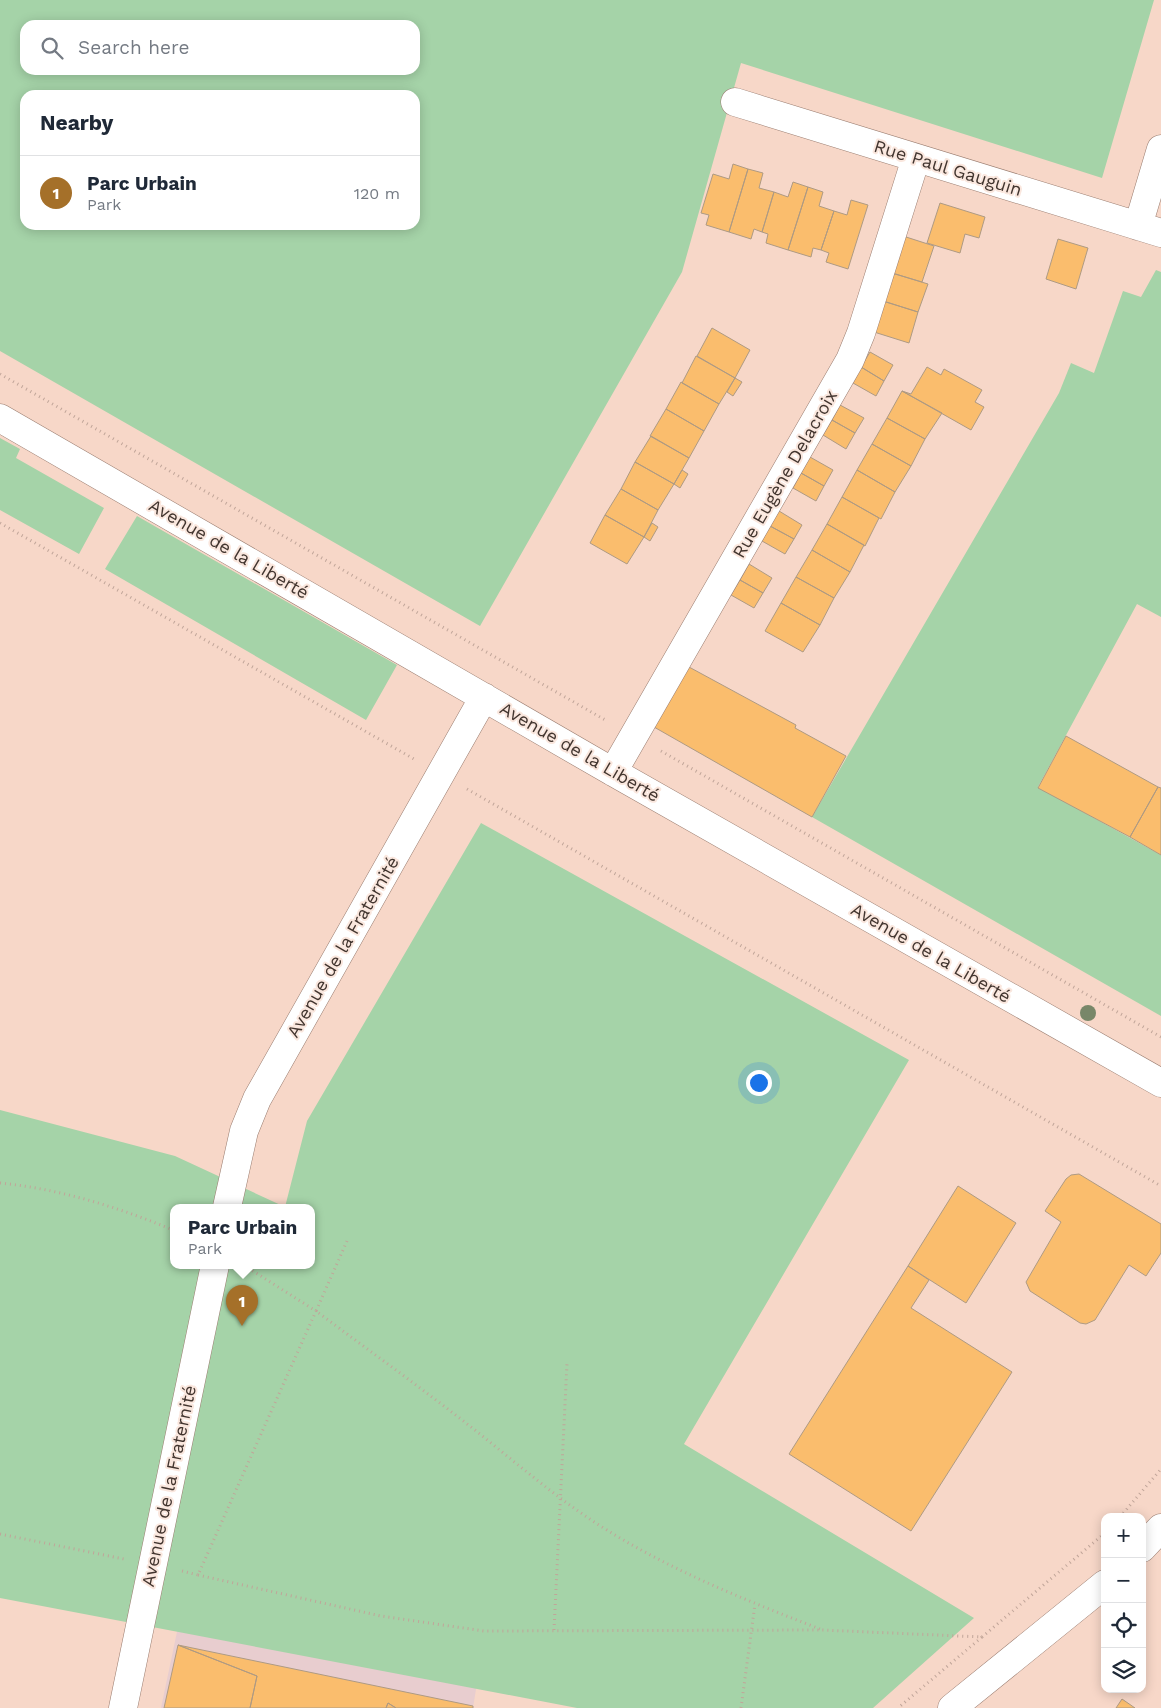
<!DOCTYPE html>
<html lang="en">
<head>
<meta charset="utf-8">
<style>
  body { margin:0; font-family:"Work Sans",sans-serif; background:#f2f2f3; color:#1f2937 }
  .controls { position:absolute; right:15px; bottom:15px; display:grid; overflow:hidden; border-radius:10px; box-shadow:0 2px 12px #0003 }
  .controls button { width:45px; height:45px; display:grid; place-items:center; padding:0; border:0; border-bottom:1px solid #e0e1e3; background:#fff; color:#1f2937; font:25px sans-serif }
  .you { position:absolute; left:758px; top:1082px; width:18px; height:18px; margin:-12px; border:4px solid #fff; border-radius:50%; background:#1a73e8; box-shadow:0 0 0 8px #1a73e833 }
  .badge { display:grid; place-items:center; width:32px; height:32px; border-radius:50%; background:#a57029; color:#fff; font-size:16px; font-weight:700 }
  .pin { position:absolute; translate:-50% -41px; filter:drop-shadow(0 1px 2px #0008) }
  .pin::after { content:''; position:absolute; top:26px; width:18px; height:15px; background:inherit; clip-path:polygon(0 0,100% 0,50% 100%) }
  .popup { position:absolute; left:170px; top:1204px; width:145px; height:65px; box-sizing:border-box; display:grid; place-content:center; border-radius:10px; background:#fff; filter:drop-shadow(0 1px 4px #0005); font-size:16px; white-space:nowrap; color:#747a83 }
  .popup b { font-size:19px; color:#1f2937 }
  .popup::after { content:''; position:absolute; left:50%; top:100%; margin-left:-10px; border:10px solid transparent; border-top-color:#fff }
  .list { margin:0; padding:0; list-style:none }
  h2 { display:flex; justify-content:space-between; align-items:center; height:65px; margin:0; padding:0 20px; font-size:21px }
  h2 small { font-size:16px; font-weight:400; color:#747a83 }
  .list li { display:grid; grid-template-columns:32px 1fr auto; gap:15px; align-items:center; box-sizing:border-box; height:75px; padding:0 20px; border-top:1px solid #e0e1e3 }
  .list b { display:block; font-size:19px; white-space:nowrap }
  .list p { margin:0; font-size:16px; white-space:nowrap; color:#747a83 }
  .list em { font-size:16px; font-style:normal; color:#747a83 }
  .icon { flex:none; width:28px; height:28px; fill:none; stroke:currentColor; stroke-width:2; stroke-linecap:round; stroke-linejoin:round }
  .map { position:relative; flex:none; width:1161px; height:1708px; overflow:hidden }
  .search { position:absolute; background:#fff; box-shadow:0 2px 12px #0003; left:20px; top:20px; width:400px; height:55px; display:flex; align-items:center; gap:12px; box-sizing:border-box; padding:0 18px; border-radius:15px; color:#747a83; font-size:19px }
  .panel { position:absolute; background:#fff; box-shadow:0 2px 12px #0003; left:20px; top:90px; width:400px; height:140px; border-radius:15px }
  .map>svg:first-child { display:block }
  .education { fill:#e8cdcf }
  .green { fill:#a5d3a8; fill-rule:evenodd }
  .building { fill:#fabd6d; stroke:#ae9a83 }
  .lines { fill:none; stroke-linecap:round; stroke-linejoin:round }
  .street-casing { stroke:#9a7d70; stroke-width:29 }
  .path { stroke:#c0a599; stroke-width:3; stroke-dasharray:1 4; stroke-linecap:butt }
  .street { stroke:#fff; stroke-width:28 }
  .tree { fill:#788769 }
  .labels { text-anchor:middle; stroke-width:4; stroke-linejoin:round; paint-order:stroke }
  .street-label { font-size:18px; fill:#42352f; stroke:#fae7de }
</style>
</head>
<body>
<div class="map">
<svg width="1161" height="1708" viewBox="0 0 1161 1708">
  <rect width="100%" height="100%" fill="#f7d7c8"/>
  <!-- education -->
  <path class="education" d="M178,1627L477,1683L473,1708H161Z"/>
  <!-- green -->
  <path class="green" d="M0,0H1154L1102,178L741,63L682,272L480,626L0,351ZM25,25H415V70H25ZM25,95H415V225H25Z
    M1156,270L1161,272V617L1137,604L1038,787L1161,855V1016L812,817L1059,393L1071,363L1094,373L1123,291L1141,297Z
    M0,438L20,449L16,458L104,508L79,554L0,510Z
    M137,516L397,665L366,720L105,569Z
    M481,823L909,1060L684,1444L974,1618L873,1708H577L0,1598V1110L175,1156L285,1207L307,1121ZM173,1207H311V1265H173Z"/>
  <!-- building -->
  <path class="building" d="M733,164L748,169L729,232L706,225L709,215L701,213L713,174L729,179Z
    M748,169L763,173L759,188L774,192L762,232L754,229L751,239L729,232Z
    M793,182L808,187L788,250L766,243L768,234L762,232L774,192L788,197Z
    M808,187L823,192L819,206L834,211L821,250L813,248L811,257L788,250Z
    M851,200L868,205L848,269L826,262L829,253L821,250L834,211L847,215Z
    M940,203L985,217L979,238L965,234L960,253L927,243Z
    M903,236L934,246L922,282L892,273Z
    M1058,239L1088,248L1076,289L1046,279Z
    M892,273L928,284L918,312L883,301Z
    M883,301L918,312L909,343L874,332Z
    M712,328L750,350L735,378L697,356Z
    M870,352L893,365L884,381L861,367Z
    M696,356L735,378L719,404L682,383Z
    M861,367L884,381L876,396L853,383Z
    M927,367L941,375L944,369L982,390L975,402L984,407L971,430L902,391L911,394Z
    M735,378L742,382L733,396L727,392Z
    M681,382L719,404L704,431L666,409Z
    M902,391L942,413L925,439L887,418Z
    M840,405L864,418L855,433L832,420Z
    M666,409L704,431L689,458L650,436Z
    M887,418L925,439L911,466L872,444Z
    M832,420L855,433L846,449L823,435Z
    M651,436L689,458L674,484L635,462Z
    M872,444L911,466L895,492L857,470Z
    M810,457L833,470L824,486L801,473Z
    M635,462L674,484L658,510L621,489Z
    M682,470L688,474L680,488L674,484Z
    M857,470L895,492L881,519L842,497Z
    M801,473L824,486L816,501L793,488Z
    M621,489L658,510L644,537L605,515Z
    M842,497L879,518L865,546L827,524Z
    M779,511L802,525L794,539L770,526Z
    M605,515L644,537L627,564L590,543Z
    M652,523L658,527L650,541L644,537Z
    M827,524L864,545L850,572L812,550Z
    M770,526L794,539L785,554L762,541Z
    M812,550L850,572L834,598L796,577Z
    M749,564L772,578L763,593L740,580Z
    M796,577L834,598L820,625L781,603Z
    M740,580L763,593L754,608L731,595Z
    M781,603L820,625L803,652L765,631Z
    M689,667L796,725L795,728L846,756L812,817L654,727Z
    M1066,736L1158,787L1130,837L1038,788Z
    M1158,787L1161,788V855L1130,837Z
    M1079,1174L1161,1224V1253L1146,1276L1129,1265L1095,1320L1086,1324L1080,1323L1030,1291L1026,1282L1061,1222L1045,1211L1066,1179L1071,1175Z
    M958,1186L1016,1223L966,1303L908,1266Z
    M908,1266L929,1280L911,1308L1012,1372L911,1531L789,1454Z
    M178,1645L473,1706V1708H396L388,1703L386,1708H250L257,1676Z
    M178,1645L257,1676L250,1708H164Z
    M1122,1699L1135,1708H1116Z
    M388,1703L396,1708H386Z"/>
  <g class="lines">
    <defs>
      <path id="street" d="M735,102L1161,233
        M1138,226L1161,149
        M0,418L613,772L1161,1083
        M613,772L850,360L861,333L916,158
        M227,1207L244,1131L257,1099L484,697
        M1142,1548L1161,1528
        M123,1708L215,1265
        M952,1708L1105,1584"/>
    </defs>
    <!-- street casing -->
    <use href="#street" class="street-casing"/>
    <!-- path -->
    <path class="path" d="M0,374L607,721
      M0,523L414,759
      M661,751L1161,1037
      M467,789L1161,1186
      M0,1183C60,1189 118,1207 173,1230
      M347,1241L316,1311C360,1344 405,1376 449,1410C501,1449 547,1492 602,1527C670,1570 745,1600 820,1629
      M1120,1517L1161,1469
      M0,1534L124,1559
      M182,1571L198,1575L316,1311L245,1266
      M198,1575L381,1616L484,1631L823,1630L982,1637L898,1708
      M554,1630L567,1363
      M982,1637L1105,1533
      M741,1708L755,1604"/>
    <!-- street -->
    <use href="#street" class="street"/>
  </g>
  <!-- trees -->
  <circle class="tree" cx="1088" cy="1013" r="8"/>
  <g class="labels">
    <!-- street labels -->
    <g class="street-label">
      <text transform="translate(948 168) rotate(17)" y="6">Rue Paul Gauguin</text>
      <text transform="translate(785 474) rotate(-60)" y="6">Rue Eugène Delacroix</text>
      <text transform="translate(229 549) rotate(30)" y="6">Avenue de la Liberté</text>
      <text transform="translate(580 752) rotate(30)" y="6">Avenue de la Liberté</text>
      <text transform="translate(343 947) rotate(-60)" y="6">Avenue de la Fraternité</text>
      <text transform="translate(931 953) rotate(30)" y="6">Avenue de la Liberté</text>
      <text transform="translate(169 1486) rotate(-78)" y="6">Avenue de la Fraternité</text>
    </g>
  </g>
</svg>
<div class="controls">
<button>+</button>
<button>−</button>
<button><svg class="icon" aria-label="locate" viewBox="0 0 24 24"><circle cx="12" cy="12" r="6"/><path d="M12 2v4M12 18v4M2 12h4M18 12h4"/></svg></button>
<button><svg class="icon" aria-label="layers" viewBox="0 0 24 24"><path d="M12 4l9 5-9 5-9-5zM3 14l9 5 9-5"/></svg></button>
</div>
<div class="you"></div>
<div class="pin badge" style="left:242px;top:1326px">1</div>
<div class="popup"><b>Parc Urbain</b>Park</div>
<div class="search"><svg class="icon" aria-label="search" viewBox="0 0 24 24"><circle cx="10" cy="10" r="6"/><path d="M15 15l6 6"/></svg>Search here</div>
<section class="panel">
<h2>Nearby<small></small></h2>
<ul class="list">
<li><span class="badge">1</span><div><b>Parc Urbain</b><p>Park</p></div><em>120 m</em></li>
</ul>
</section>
</div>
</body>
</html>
